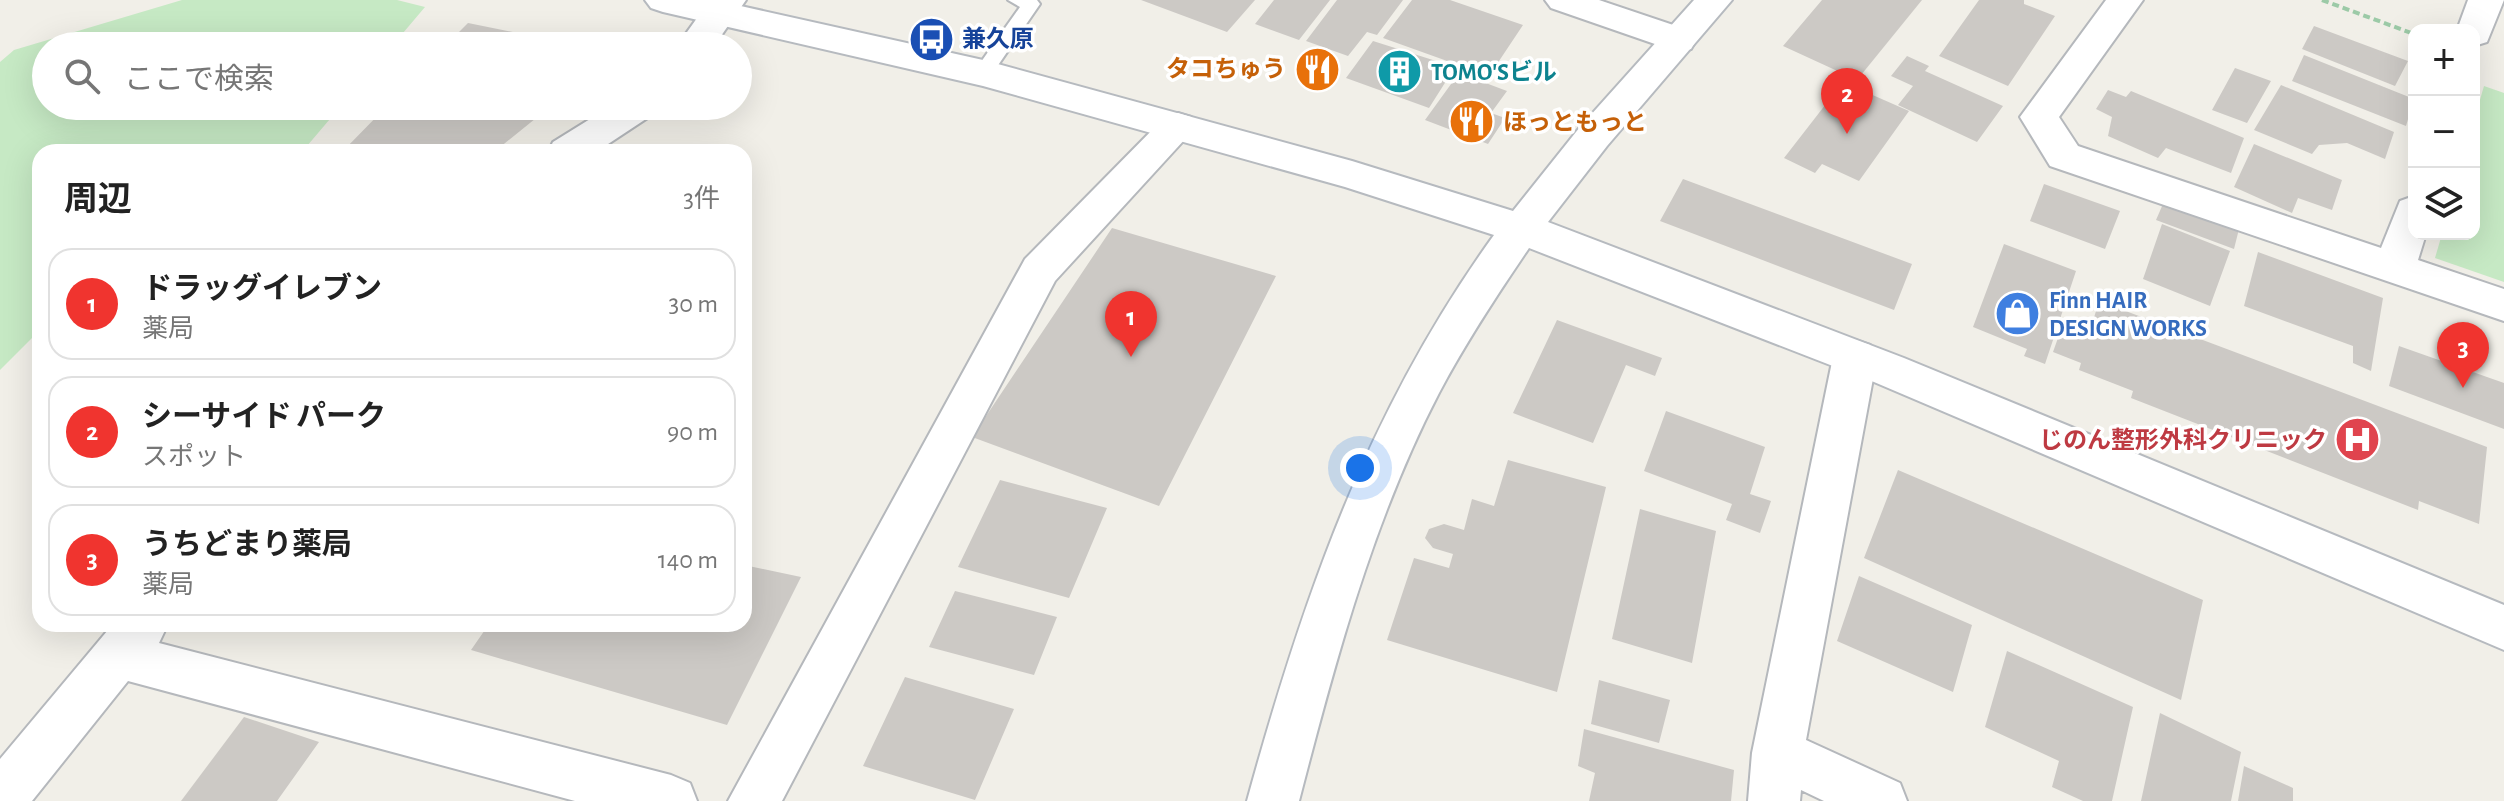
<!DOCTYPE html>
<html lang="ja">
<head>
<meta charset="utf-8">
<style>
  body { margin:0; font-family:"Alegreya Sans","Noto Sans JP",sans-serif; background:#f6f6f6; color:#222 }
  .controls { position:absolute; right:24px; top:24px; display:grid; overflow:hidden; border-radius:16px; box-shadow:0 8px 32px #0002 }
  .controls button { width:72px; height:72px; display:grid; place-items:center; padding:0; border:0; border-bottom:2px solid #e0e0e0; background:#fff; color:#222; font:40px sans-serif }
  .you { position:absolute; left:1360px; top:468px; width:28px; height:28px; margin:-20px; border:6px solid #fff; border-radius:50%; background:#1a73e8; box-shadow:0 0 0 12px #1a73e833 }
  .badge { display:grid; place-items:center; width:52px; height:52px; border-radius:50%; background:#f0342f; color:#fff; font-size:26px; font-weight:700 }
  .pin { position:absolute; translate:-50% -66px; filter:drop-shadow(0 2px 4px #0008) }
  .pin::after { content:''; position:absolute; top:42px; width:28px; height:24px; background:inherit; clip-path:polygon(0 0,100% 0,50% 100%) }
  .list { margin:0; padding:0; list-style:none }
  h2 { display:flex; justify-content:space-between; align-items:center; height:104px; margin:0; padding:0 32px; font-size:34px }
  h2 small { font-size:26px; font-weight:400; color:#767676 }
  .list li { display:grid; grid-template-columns:52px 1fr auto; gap:24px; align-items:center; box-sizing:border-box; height:112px; margin:0 16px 16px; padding:0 16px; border:2px solid #e0e0e0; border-radius:24px }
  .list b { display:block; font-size:30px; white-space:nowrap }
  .list p { margin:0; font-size:26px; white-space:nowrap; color:#767676 }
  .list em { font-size:26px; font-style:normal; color:#767676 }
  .icon { flex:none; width:44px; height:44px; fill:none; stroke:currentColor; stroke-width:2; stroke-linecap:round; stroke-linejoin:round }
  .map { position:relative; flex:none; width:2504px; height:801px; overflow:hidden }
  .search { position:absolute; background:#fff; box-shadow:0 8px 32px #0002; left:32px; top:32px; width:720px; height:88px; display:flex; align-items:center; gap:20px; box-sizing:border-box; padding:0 28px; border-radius:44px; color:#767676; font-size:30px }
  .panel { position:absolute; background:#fff; box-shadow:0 8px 32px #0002; left:32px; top:144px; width:720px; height:488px; border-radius:24px }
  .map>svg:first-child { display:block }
  .green { fill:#c6e9c4 }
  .building { fill:#ccc9c5 }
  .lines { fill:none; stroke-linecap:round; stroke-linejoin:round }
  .lane-casing { stroke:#b5b8bc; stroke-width:4 }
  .street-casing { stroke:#b5b8bc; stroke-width:4 }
  .secondary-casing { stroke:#b6babf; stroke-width:4 }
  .path { stroke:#9ccaa7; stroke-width:4; stroke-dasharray:7 4; stroke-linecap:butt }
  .lane { fill:#fff; fill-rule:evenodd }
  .street { fill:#fff; fill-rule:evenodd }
  .secondary { fill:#fff; fill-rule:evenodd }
  .labels { text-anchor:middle; stroke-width:7; stroke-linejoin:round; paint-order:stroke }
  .transit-label { font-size:24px; font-weight:bold; fill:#164399; stroke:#fff; text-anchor:start }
  .food-label { font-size:24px; font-weight:bold; fill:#c56008; stroke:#fff; text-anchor:end }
  .culture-label { font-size:24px; font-weight:bold; fill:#0d838f; stroke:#fff; text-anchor:start }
  .shop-label { font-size:24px; font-weight:bold; fill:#366cbe; stroke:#fff; text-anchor:start }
  .health-label { font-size:24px; font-weight:bold; fill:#be3a42; stroke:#fff; text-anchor:end }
</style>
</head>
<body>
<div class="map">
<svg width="2504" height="801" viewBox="0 0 2504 801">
  <rect width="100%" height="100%" fill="#f1efe8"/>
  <!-- green -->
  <path class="green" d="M182,0H397L425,7L392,46H46V106H341L307,146L224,147L219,152H40V330L0,370V62L14,50Z
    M2484,86L2504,93V282L2435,258L2442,234H2474V120Z"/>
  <!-- building -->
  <path class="building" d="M1141,0H1255L1227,32Z
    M1274,0H1330L1299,40L1255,24Z
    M1337,0H1403L1377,35L1367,32L1348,56L1306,41Z
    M1412,0H1450L1523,25L1489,76L1383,38Z
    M1822,0H1922L1857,80L1783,46Z
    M1979,0H2024V4L2055,16L2008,86L1939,56Z
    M468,23L542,38L597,42L599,46H445Z
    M2314,26L2408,61L2395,86L2302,49Z
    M1373,41L1455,67L1429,108L1346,78Z
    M1312,55L1336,63L1324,82L1299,74Z
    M2304,55L2414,99L2406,126L2292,81Z
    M1907,56L1929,66L1925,71L2003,106L1977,142L1898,105L1913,86L1891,76Z
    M2235,68L2271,81L2247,123L2212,110Z
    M1459,73L1507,91L1491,113L1505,118L1488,144L1425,120Z
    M1843,82L1909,111L1859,181L1822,164L1815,173L1784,158Z
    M2281,85L2394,132L2385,159L2347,143L2319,145L2312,154L2254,130Z
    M2108,90L2126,97L2131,91L2244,138L2231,173L2166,148L2158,158L2108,136L2112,117L2096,109Z
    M387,106H551L494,152H342Z
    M2254,144L2342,180L2332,210L2298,198L2292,213L2234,187Z
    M1683,179L1912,264L1894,310L1660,221Z
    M2044,184L2120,211L2105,249L2030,221Z
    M2166,197L2240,225L2234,249L2156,220Z
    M2162,224L2230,251L2210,306L2143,279Z
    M1112,228L1276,276L1159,506L972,437Z
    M2004,244L2076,271L2045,364L2024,356L2027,349L1973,327Z
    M2258,252L2383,298L2371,371L2353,363V346L2244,306Z
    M2099,301L2487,447L2479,524L2419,501L2418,510L2131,398L2133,391L2079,370L2081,363L2053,352L2064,321L2090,331Z
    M1557,320L1662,358L1655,376L1626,365L1593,443L1513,413Z
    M2399,346L2504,383V429L2389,386Z
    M1666,411L1765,447L1750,494L1771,501L1760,533L1726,520L1732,504L1644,471Z
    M1508,460L1606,487L1557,692L1387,640L1414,558L1449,568L1453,554L1433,548L1425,538L1429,529L1444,524L1464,530L1472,499L1494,506Z
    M1898,470L2203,600L2181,700L1864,558Z
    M1000,480L1107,508L1069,598L958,567Z
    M1640,509L1716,531L1692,663L1612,639Z
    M744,565L801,577L727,725L471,650L489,624H744Z
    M1859,576L1972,625L1953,692L1837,641Z
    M955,591L1057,617L1034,675L929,647Z
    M2007,651L2133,707L2112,801H2083L2052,787L2059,761L1985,727Z
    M905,677L1014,709L975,800L863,766Z
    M1599,680L1670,700L1659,743L1591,724Z
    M2160,713L2241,752L2231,801H2141Z
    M244,717L319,742L277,801H181Z
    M1584,729L1734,770L1731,801H1589L1595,773L1578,766Z
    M2244,766L2293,788V801H2238Z"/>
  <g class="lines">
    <defs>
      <path id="lane" d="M1008,0H1037L1040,4L990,77H976L974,73L976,69L1020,7Z"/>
      <path id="street" d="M710,0H746L714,46H677Z
        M1545,0H1599L1691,31L1696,40L1691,49L1678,52L1551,8Z
        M2106,0H2143L2059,117L2078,146L2381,248L2400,201L2414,196V234H2426L2418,260L2504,289V321L2050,166L2020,117Z
        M2468,0H2504L2487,42L2474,46V30H2457Z
        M611,106H658L652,115L596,152H548L553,142Z
        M1178,113L1191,117L1197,126L1055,281L782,801H728L1025,259L1165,117Z
        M1855,340L1870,345L1877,357L1806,740L1900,783L1907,801H1824L1801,790L1800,801H1748L1752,753L1833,357L1840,345Z
        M113,624H168L159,643L671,775L690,783L697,801H575L128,681L32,801H0V759Z"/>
      <path id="secondary" d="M645,0H714L983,60L1352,161L1513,211L1580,127L1694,0H1732L1607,146L1548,222L1904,358L2504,605V650L1874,382L1529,248C1497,295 1466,342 1439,393C1373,520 1335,662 1299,801H1247C1304,594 1368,410 1494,235L1345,187L983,86L663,12L651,8Z"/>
    </defs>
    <!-- lane casing -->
    <use href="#lane" class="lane-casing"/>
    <!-- street casing -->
    <use href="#street" class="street-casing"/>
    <!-- secondary casing -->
    <use href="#secondary" class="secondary-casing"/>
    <!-- path -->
    <path class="path" d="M2322,0L2414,34"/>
    <!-- lane -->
    <use href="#lane" class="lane"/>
    <!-- street -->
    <use href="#street" class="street"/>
    <!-- secondary -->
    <use href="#secondary" class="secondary"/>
  </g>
  <!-- icons -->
  <defs>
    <symbol id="bus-disc" viewBox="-11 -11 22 22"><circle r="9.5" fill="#1a4fb4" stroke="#fff"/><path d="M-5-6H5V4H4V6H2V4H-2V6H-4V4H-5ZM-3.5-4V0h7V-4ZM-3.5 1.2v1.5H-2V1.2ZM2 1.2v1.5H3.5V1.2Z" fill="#fff"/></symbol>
    <symbol id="restaurant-disc" viewBox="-11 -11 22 22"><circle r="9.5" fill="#e8710a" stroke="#fff"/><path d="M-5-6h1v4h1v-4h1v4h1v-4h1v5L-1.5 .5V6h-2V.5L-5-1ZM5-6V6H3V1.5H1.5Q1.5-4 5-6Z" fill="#fff"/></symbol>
    <symbol id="building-disc" viewBox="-11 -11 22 22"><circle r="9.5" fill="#0f9aa8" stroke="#fff"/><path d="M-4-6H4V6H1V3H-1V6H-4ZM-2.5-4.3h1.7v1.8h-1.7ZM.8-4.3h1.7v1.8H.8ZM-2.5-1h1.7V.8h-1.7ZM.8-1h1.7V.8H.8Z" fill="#fff"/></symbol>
    <symbol id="shop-disc" viewBox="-11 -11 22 22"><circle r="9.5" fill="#3f7fe0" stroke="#fff"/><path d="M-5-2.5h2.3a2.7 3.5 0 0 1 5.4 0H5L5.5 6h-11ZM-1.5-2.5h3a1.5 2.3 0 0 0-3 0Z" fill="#fff"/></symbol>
    <symbol id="hospital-disc" viewBox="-11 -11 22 22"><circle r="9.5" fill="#e0444e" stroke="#fff"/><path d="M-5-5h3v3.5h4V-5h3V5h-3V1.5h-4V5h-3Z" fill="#fff"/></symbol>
  </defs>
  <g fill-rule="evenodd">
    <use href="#bus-disc" x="906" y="14" width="51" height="51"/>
    <use href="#restaurant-disc" x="1292" y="44" width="51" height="51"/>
    <use href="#building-disc" x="1374" y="46" width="51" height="51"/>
    <use href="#restaurant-disc" x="1446" y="96" width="51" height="51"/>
    <use href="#shop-disc" x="1992" y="288" width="51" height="51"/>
    <use href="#hospital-disc" x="2332" y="414" width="51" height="51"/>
  </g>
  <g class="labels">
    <!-- transit labels -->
    <g class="transit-label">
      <text x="962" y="47">兼久原</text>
    </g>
    <!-- food labels -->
    <g class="food-label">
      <text x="1286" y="77">タコちゅう</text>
      <text x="1503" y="130" text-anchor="start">ほっともっと</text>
    </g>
    <!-- culture labels -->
    <g class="culture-label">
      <text x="1431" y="80">TOMO'Sビル</text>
    </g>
    <!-- shop labels -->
    <g class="shop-label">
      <text x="2049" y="308">Finn HAIR<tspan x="2049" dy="28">DESIGN WORKS</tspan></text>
    </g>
    <!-- health labels -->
    <g class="health-label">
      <text x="2327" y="448">じのん整形外科クリニック</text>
    </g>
  </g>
</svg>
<div class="controls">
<button>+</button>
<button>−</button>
<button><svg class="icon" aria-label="layers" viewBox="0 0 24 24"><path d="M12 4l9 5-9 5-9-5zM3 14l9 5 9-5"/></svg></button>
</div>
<div class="you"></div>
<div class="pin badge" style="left:1131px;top:357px">1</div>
<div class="pin badge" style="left:1847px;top:134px">2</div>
<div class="pin badge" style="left:2463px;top:388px">3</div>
<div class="search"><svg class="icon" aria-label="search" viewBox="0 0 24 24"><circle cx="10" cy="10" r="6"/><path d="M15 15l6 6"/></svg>ここで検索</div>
<section class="panel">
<h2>周辺<small>3件</small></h2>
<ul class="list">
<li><span class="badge">1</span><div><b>ドラッグイレブン</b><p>薬局</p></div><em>30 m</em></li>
<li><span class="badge">2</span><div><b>シーサイド パーク</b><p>スポット</p></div><em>90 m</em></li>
<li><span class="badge">3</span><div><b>うちどまり薬局</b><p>薬局</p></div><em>140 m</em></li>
</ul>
</section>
</div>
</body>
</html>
